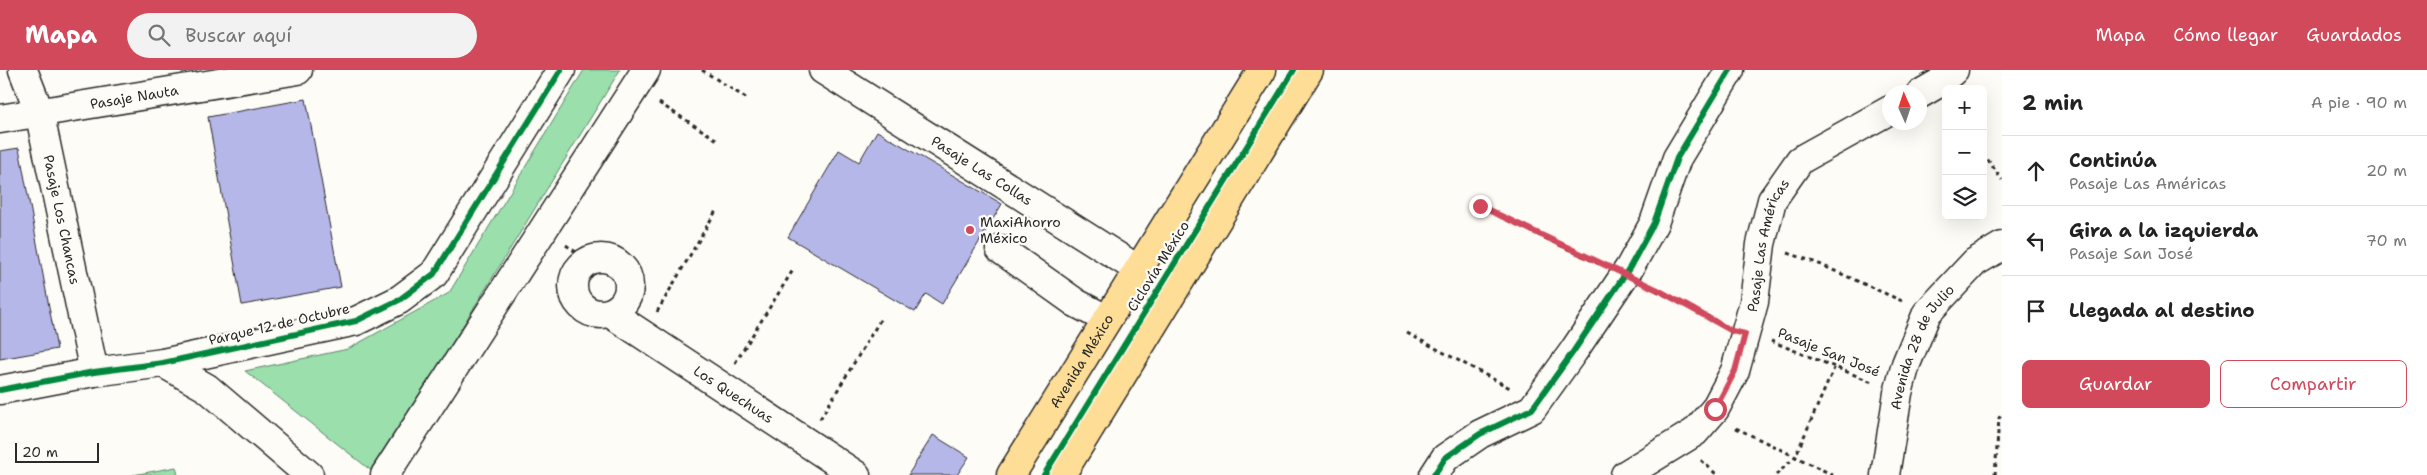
<!DOCTYPE html>
<html lang="es">
<head>
<meta charset="utf-8">
<style>
  body { margin:0; font-family:"Shantell Sans",sans-serif; background:#f2f2f2; color:#222 }
  .controls { position:absolute; right:15px; top:15px; display:grid; overflow:hidden; border-radius:8px; box-shadow:0 5px 20px #0002 }
  .controls button { width:45px; height:45px; display:grid; place-items:center; padding:0; border:0; border-bottom:1px solid #e0e0e0; background:#fff; color:#222; font:25px sans-serif }
  .compass { position:absolute; left:1882px; top:15px; width:45px; height:45px; border-radius:50%; background:#fff; box-shadow:0 5px 20px #0002; rotate:357deg }
  .scale { position:absolute; left:15px; bottom:12px; width:84px; box-sizing:border-box; padding-left:5px; border:2px solid #2b2b2b; border-top:0; font-size:14px; line-height:18px; white-space:nowrap; color:#2b2b2b; -webkit-text-stroke:4px #fdfcf7; paint-order:stroke }
  .stop { position:absolute; width:15px; height:15px; margin:-11px; border:4px solid #d1495b; border-radius:50%; background:#fff }
  .stop.end { background:#d1495b; border-color:#fff; box-shadow:0 1px 5px #0008 }
  .list { margin:0; padding:0; list-style:none }
  h2 { display:flex; justify-content:space-between; align-items:center; height:65px; margin:0; padding:0 20px; font-size:21px }
  h2 small { font-size:16px; font-weight:400; color:#767676 }
  .list li { display:grid; grid-template-columns:32px 1fr auto; gap:15px; align-items:center; box-sizing:border-box; height:70px; padding:0 20px; border-top:1px solid #e0e0e0 }
  .list b { display:block; font-size:19px; white-space:nowrap }
  .list p { margin:0; font-size:16px; white-space:nowrap; color:#767676 }
  .list em { font-size:16px; font-style:normal; color:#767676 }
  .actions { display:flex; gap:10px; padding:15px 20px }
  .actions a { flex:1; padding:11px 0; border:1px solid #d1495b; border-radius:8px; text-align:center; font-size:18px; color:#d1495b }
  .actions .main { background:#d1495b; color:#fff }
  .icon { flex:none; width:28px; height:28px; fill:none; stroke:currentColor; stroke-width:2; stroke-linecap:round; stroke-linejoin:round }
  .map { position:relative; flex:none; width:2002px; height:405px; overflow:hidden }
  header { display:flex; align-items:center; gap:30px; box-sizing:border-box; height:70px; padding:0 25px; background:#d1495b; color:#fff }
  header strong { font-size:24px }
  nav { display:flex; gap:28px; margin-inline-start:auto; font-size:18px }
  .search { width:350px; height:45px; background:#f2f2f2; display:flex; align-items:center; gap:12px; box-sizing:border-box; padding:0 18px; border-radius:28px; color:#767676; font-size:19px }
  main { display:flex }
  aside { flex:1; background:#fff }
  .map>svg:first-child { display:block }
  .green { fill:#9adfac; stroke:#62856c }
  .building { fill:#b6b7e9; stroke:#2b2b2b }
  .lines { fill:none; stroke-linecap:round; stroke-linejoin:round }
  .minor-casing { stroke:#2b2b2b; stroke-width:31 }
  .major-casing { stroke:#2b2b2b; stroke-width:31 }
  .path { stroke:#2b2b2b; stroke-width:3; stroke-dasharray:4 4; stroke-linecap:butt }
  .minor { stroke:#fdfcf7; stroke-width:28 }
  .major { stroke:#fedd96; stroke-width:28 }
  .cycleway-casing { stroke:#fdfcf7; stroke-width:9 }
  .cycleway { stroke:#00873e; stroke-width:6 }
  .route { stroke:#d1495b; stroke-width:6 }
  .poi-dot { fill:#d1495b; stroke:#fdfcf7; stroke-width:2 }
  .labels { text-anchor:middle; stroke-width:4.5; stroke-linejoin:round; paint-order:stroke }
  .street-label { font-size:14px; fill:#2b2b2b; stroke:#fdfcf7 }
  .poi-label { font-size:14px; fill:#2b2b2b; stroke:#fdfcf7; text-anchor:start }
</style>
</head>
<body>
<header>
<strong>Mapa</strong>
<div class="search"><svg class="icon" aria-label="search" viewBox="0 0 24 24"><circle cx="10" cy="10" r="6"/><path d="M15 15l6 6"/></svg>Buscar aquí</div>
<nav><a>Mapa</a><a>Cómo llegar</a><a>Guardados</a></nav>
</header>
<main>
<div class="map">
<svg width="2002" height="405" viewBox="0 0 2002 405">
  <rect width="100%" height="100%" fill="#fdfcf7"/>
  <filter id="ink" filterUnits="userSpaceOnUse"><feTurbulence type="fractalNoise" baseFrequency=".02" numOctaves="2"/><feDisplacementMap in="SourceGraphic" scale="10" xChannelSelector="R" yChannelSelector="G"/><feConvolveMatrix kernelMatrix="1 2 1 2 8 2 1 2 1" color-interpolation-filters="sRGB"/></filter>
  <g filter="url(#ink)">
    <!-- green -->
    <path class="green" d="M584,0H620L373,402L245,301L348,279L449,223Z
      M176,397L178,405H133Z"/>
    <!-- building -->
    <path class="building" d="M306,29L341,217L242,235L208,47Z
      M877,61L1002,134L942,234L926,224L915,242L788,167L839,80L859,92Z
      M19,78L57,279L0,289V81Z
      M933,365L969,387L957,405H908Z"/>
    <g class="lines">
      <defs>
        <g id="minor">
          <path id="s1" d="M23,0L39,41L94,302"/>
          <path id="s2" d="M823,0L1139,200"/>
          <path d="M1920,24L1939,13L1954,0"/>
          <path id="s3" d="M0,49L298,0"/>
          <path d="M1000,179L1076,233L1106,249"/>
          <circle cx="601" cy="216" r="28"/>
          <path id="s4" d="M610,243L856,405"/>
          <path d="M163,293L207,318L309,405"/>
          <path d="M0,320L94,302L163,293L356,251L399,230L434,204L561,0"/>
          <path d="M385,405L646,0"/>
          <path d="M1434,405L1445,388L1480,364L1532,339L1573,282L1630,197L1654,153L1677,88L1730,0"/>
          <path id="s5" d="M1625,405L1695,362L1715,339L1735,301L1754,232L1761,174L1772,130L1800,90L1890,40"/>
          <path id="s6" d="M1885,405L1898,323L1906,294L1927,243L1975,192L2002,176"/>
        </g>
        <g id="major">
          <path id="s7" d="M1011,405L1262,0"/>
          <path d="M1061,405L1309,0"/>
        </g>
      </defs>
      <!-- minor casing -->
      <use href="#minor" class="minor-casing"/>
      <!-- major casing -->
      <use href="#major" class="major-casing"/>
      <!-- path -->
      <path class="path" d="M702,0L746,28
        M659,33L719,71
        M1983,83L2002,110
        M1480,136L1600,194
        M566,175L588,191
        M1788,183L1817,193L1902,231
        M1649,216L1721,254
        M657,242L717,139
        M1407,263L1510,318
        M1771,271L1872,312
        M735,293L793,200
        M820,349L882,247
        M1736,358L1833,405
        M1701,390L1717,405
        M1776,405L1795,387L1835,296
        M1995,405L1999,348L2002,344"/>
      <!-- minor -->
      <use href="#minor" class="minor"/>
      <!-- major -->
      <use href="#major" class="major"/>
      <defs>
        <path id="cycleway" d="M0,320L94,302L163,293L356,251L399,230L434,204L561,0
          M1044,405L1294,0
          M1434,405L1445,388L1480,364L1532,339L1573,282L1630,197L1654,153L1677,88L1730,0"/>
      </defs>
      <!-- cycleway casing -->
      <use href="#cycleway" class="cycleway-casing"/>
      <!-- cycleway -->
      <use href="#cycleway" class="cycleway"/>
    </g>
  </g>
  <g class="lines" filter="url(#ink)">
    <!-- route -->
    <path class="route" d="M1480,136L1660,221L1732,261L1745,264L1735,301L1715,339"/>
  </g>
  <!-- markers -->
  <circle class="poi-dot" cx="970" cy="160" r="5"/>
  <g class="labels">
    <!-- street labels -->
    <g class="street-label">
      <text dy="5" stroke="none"><textPath href="#s3" startOffset="136">Pasaje Nauta</textPath></text>
      <text dy="5" stroke="none"><textPath href="#s2" startOffset="188">Pasaje Las Collas</textPath></text>
      <text dy="5" stroke="none"><textPath href="#s1" startOffset="155">Pasaje Los Chancas</textPath></text>
      <text dy="5" stroke="none"><textPath href="#s5" startOffset="286">Pasaje Las Américas</textPath></text>
      <text transform="translate(1158 196) rotate(-58)" y="5">Ciclovía México</text>
      <text transform="translate(279 254) rotate(-13)" y="5">Parque 12 de Octubre</text>
      <text dy="5" stroke="none"><textPath href="#s6" startOffset="135">Avenida 28 de Julio</textPath></text>
      <text transform="translate(1829 282) rotate(22)" y="5">Pasaje San José</text>
      <text dy="5" stroke="none"><textPath href="#s7" startOffset="134">Avenida México</textPath></text>
      <text dy="5" stroke="none"><textPath href="#s4" startOffset="148">Los Quechuas</textPath></text>
    </g>
    <!-- poi labels -->
    <g class="poi-label">
      <text x="980" y="157">MaxiAhorro<tspan x="980" dy="16">México</tspan></text>
    </g>
  </g>
</svg>
<div class="controls">
<button>+</button>
<button>−</button>
<button><svg class="icon" aria-label="layers" viewBox="0 0 24 24"><path d="M12 4l9 5-9 5-9-5zM3 14l9 5 9-5"/></svg></button>
</div>
<svg class="compass" viewBox="-18 -18 36 36"><path d="M0-13l5 13h-10z" fill="#e53935"/><path d="M0 13l5-13h-10z" fill="#767676"/></svg>
<div class="scale">20 m</div>
<div class="stop" style="left:1715px;top:339px"></div>
<div class="stop end" style="left:1480px;top:136px"></div>
</div>
<aside>
<h2>2 min<small>A pie · 90 m</small></h2>
<ul class="list">
<li><svg class="icon" aria-label="ahead" viewBox="0 0 24 24"><path d="M12 20V5M6 11l6-6 6 6"/></svg><div><b>Continúa</b><p>Pasaje Las Américas</p></div><em>20 m</em></li>
<li><svg class="icon" aria-label="left" viewBox="0 0 24 24"><path d="M17 20v-9H6M10 6l-5 5 5 5"/></svg><div><b>Gira a la izquierda</b><p>Pasaje San José</p></div><em>70 m</em></li>
<li><svg class="icon" aria-label="arrive" viewBox="0 0 24 24"><path d="M6 21V4h12l-3 4 3 4H6"/></svg><div><b>Llegada al destino</b></div></li>
</ul>
<div class="actions"><a class="main">Guardar</a><a>Compartir</a></div>
</aside>
</main>
</body>
</html>
